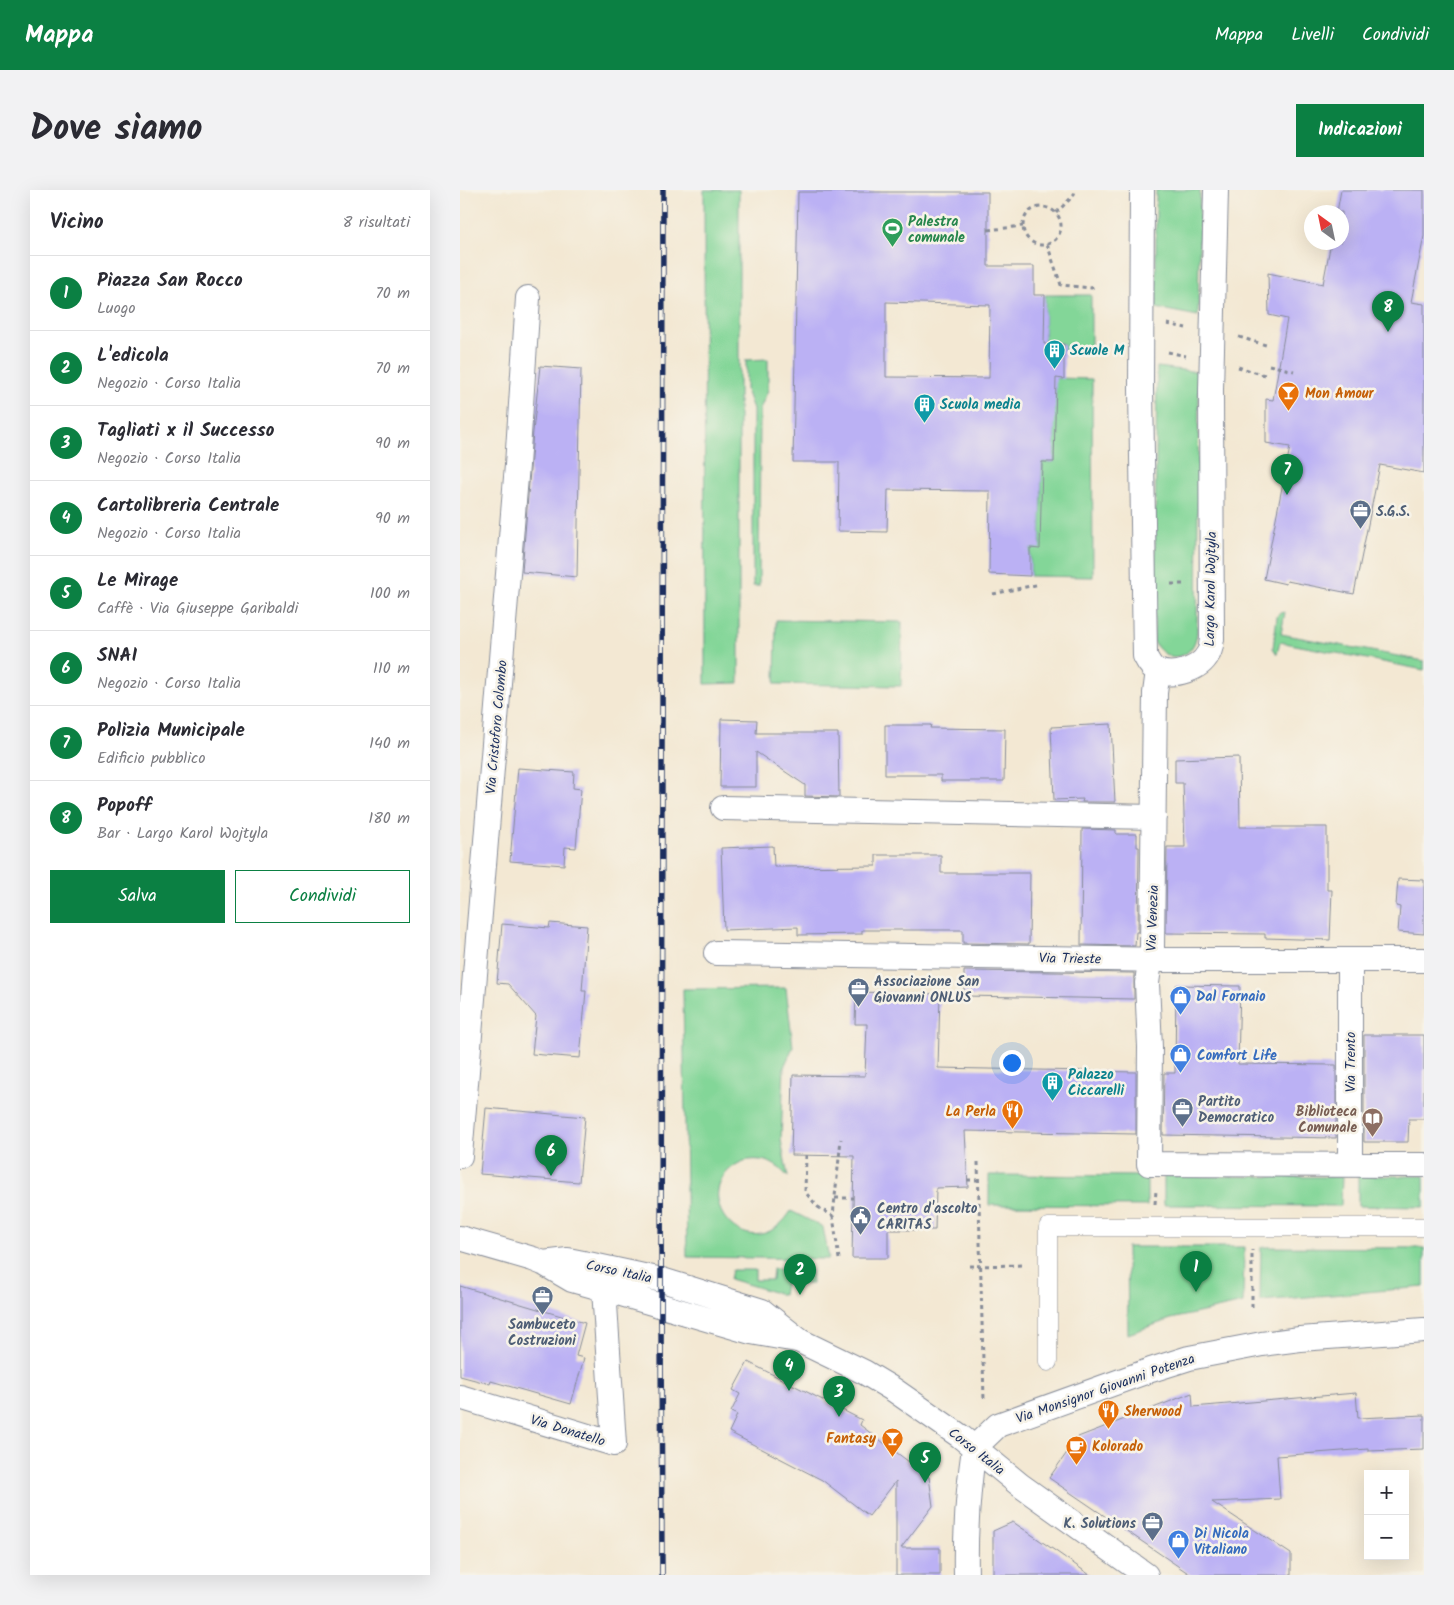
<!DOCTYPE html>
<html lang="it">
<head>
<meta charset="utf-8">
<style>
  body { margin:0; font-family:Kalam,sans-serif; background:#f2f2f3; color:#2b2b33 }
  .controls { position:absolute; right:15px; bottom:15px; display:grid; overflow:hidden; border-radius:0px; box-shadow:0 5px 20px #0002 }
  .controls button { width:45px; height:45px; display:grid; place-items:center; padding:0; border:0; border-bottom:1px solid #e1e1e2; background:#fff; color:#2b2b33; font:25px sans-serif }
  .compass { position:absolute; left:844px; top:15px; width:45px; height:45px; border-radius:50%; background:#fff; box-shadow:0 5px 20px #0002; rotate:327deg }
  .you { position:absolute; left:551px; top:872px; width:18px; height:18px; margin:-12px; border:4px solid #fff; border-radius:50%; background:#1a73e8; box-shadow:0 0 0 8px #1a73e833 }
  .badge { display:grid; place-items:center; width:32px; height:32px; border-radius:50%; background:#0b8043; color:#fff; font-size:16px; font-weight:700 }
  .pin { position:absolute; translate:-50% -41px; filter:drop-shadow(0 1px 2px #0008) }
  .pin::after { content:''; position:absolute; top:26px; width:18px; height:15px; background:inherit; clip-path:polygon(0 0,100% 0,50% 100%) }
  .list { margin:0; padding:0; list-style:none }
  h2 { display:flex; justify-content:space-between; align-items:center; height:65px; margin:0; padding:0 20px; font-size:21px }
  h2 small { font-size:16px; font-weight:400; color:#7c7c81 }
  .list li { display:grid; grid-template-columns:32px 1fr auto; gap:15px; align-items:center; box-sizing:border-box; height:75px; padding:0 20px; border-top:1px solid #e1e1e2 }
  .list b { display:block; font-size:19px; white-space:nowrap }
  .list p { margin:0; font-size:16px; white-space:nowrap; color:#7c7c81 }
  .list em { font-size:16px; font-style:normal; color:#7c7c81 }
  .actions { display:flex; gap:10px; padding:15px 20px }
  .actions a { flex:1; padding:11px 0; border:1px solid #0b8043; border-radius:0px; text-align:center; font-size:18px; color:#0b8043 }
  .actions .main { background:#0b8043; color:#fff }
  .map { position:relative; flex:none; width:964px; height:1385px; overflow:hidden; border-radius:0px }
  header { display:flex; align-items:center; gap:30px; box-sizing:border-box; height:70px; padding:0 25px; background:#0b8043; color:#fff }
  header strong { font-size:24px }
  nav { display:flex; gap:28px; margin-inline-start:auto; font-size:18px }
  .intro { display:flex; align-items:center; justify-content:space-between; box-sizing:border-box; height:120px; padding:0 30px }
  h1 { margin:0; font-size:35px }
  .button { padding:12px 22px; border-radius:0px; background:#0b8043; color:#fff; font-size:18px; font-weight:700 }
  main { display:flex; gap:30px; padding:0 30px }
  aside { flex:1; background:#fff; border-radius:0px; box-shadow:0 5px 20px #0002 }
  .map>svg:first-child { display:block }
  .green { fill:#83d698; stroke:#4f827b }
  .building { fill:#bbb1f4; fill-rule:evenodd }
  .lines { fill:none; stroke-linecap:round; stroke-linejoin:round }
  .pedestrian-casing { stroke:#878c98; stroke-width:19 }
  .minor-casing { stroke:#878c98; stroke-width:26 }
  .path { stroke:#878c98; stroke-width:3; stroke-dasharray:4 4; stroke-linecap:butt }
  .pedestrian { stroke:#fff; stroke-width:18 }
  .minor { stroke:#fff; stroke-width:24 }
  .rail-casing { stroke:#1b2f5e; stroke-width:5.5 }
  .rail { stroke:#f7f3e8; stroke-width:4; stroke-dasharray:11; stroke-linecap:butt }
  .labels { text-anchor:middle; stroke-width:5; stroke-linejoin:round; paint-order:stroke }
  .leisure-label { font-size:14px; font-weight:bold; fill:#27864d; stroke:#f7f3e8; text-anchor:start }
  .culture-label { font-size:14px; font-weight:bold; fill:#0d838f; stroke:#f7f3e8; text-anchor:start }
  .food-label { font-size:14px; font-weight:bold; fill:#c56008; stroke:#f7f3e8; text-anchor:start }
  .service-label { font-size:14px; font-weight:bold; fill:#4e5e75; stroke:#f7f3e8; text-anchor:start }
  .street-label { font-size:14px; fill:#1b2f5e; stroke:#f7f3e8 }
  .shop-label { font-size:14px; font-weight:bold; fill:#366cbe; stroke:#f7f3e8; text-anchor:start }
  .education-label { font-size:14px; font-weight:bold; fill:#785e54; stroke:#f7f3e8; text-anchor:end }
</style>
</head>
<body>
<header>
<strong>Mappa</strong>
<nav><a>Mappa</a><a>Livelli</a><a>Condividi</a></nav>
</header>
<div class="intro"><h1>Dove siamo</h1><a class="button">Indicazioni</a></div>
<main>
<aside>
<h2>Vicino<small>8 risultati</small></h2>
<ul class="list">
<li><span class="badge">1</span><div><b>Piazza San Rocco</b><p>Luogo</p></div><em>70 m</em></li>
<li><span class="badge">2</span><div><b>L'edicola</b><p>Negozio · Corso Italia</p></div><em>70 m</em></li>
<li><span class="badge">3</span><div><b>Tagliati x il Successo</b><p>Negozio · Corso Italia</p></div><em>90 m</em></li>
<li><span class="badge">4</span><div><b>Cartolibreria Centrale</b><p>Negozio · Corso Italia</p></div><em>90 m</em></li>
<li><span class="badge">5</span><div><b>Le Mirage</b><p>Caffè · Via Giuseppe Garibaldi</p></div><em>100 m</em></li>
<li><span class="badge">6</span><div><b>SNAI</b><p>Negozio · Corso Italia</p></div><em>110 m</em></li>
<li><span class="badge">7</span><div><b>Polizia Municipale</b><p>Edificio pubblico</p></div><em>140 m</em></li>
<li><span class="badge">8</span><div><b>Popoff</b><p>Bar · Largo Karol Wojtyla</p></div><em>180 m</em></li>
</ul>
<div class="actions"><a class="main">Salva</a><a>Condividi</a></div>
</aside>
<div class="map">
<svg width="964" height="1385" viewBox="0 0 964 1385">
  <rect width="100%" height="100%" fill="#f7f3e8"/>
  <filter id="ink" filterUnits="userSpaceOnUse"><feTurbulence type="fractalNoise" baseFrequency=".02" numOctaves="2"/><feDisplacementMap in="SourceGraphic" scale="10" xChannelSelector="R" yChannelSelector="G"/><feConvolveMatrix kernelMatrix="1 2 1 2 8 2 1 2 1" color-interpolation-filters="sRGB"/></filter>
  <filter id="wash" filterUnits="userSpaceOnUse"><feTurbulence type="fractalNoise" baseFrequency=".0096" numOctaves="4" result="noise"/><feDisplacementMap in="SourceGraphic" scale="20" xChannelSelector="R" yChannelSelector="G"/><feGaussianBlur stdDeviation="1.12" result="paint"/><feColorMatrix in="noise" values="0 0 0 0 0 0 0 0 0 0 0 0 0 0 0 0 0 1.4 0 .05"/><feComposite in="paint" operator="in"/></filter>
  <g filter="url(#wash)">
    <rect width="100%" height="100%" fill="#f3e8d3"/>
    <!-- green -->
    <path class="green" d="M244,0H279V493L245,494Z
      M696,0H740L738,126L696,118Z
      M585,105H631V162L604,161V154H584Z
      M308,169V200L300,219L299,396H293V219L286,200V170Z
      M697,177L739,182L737,442C735,469 707,476 694,452Z
      M595,188L632,189L633,387L570,386V358H580L582,272H594Z
      M825,422L821,444L964,471V480L820,452L817,464L813,458L817,427L819,423Z
      M316,430L442,432L441,496L315,494Z
      M326,798L333,857L324,877L321,950L328,987C317,974 306,968 289,970C281,971 275,975 269,980C232,1016 294,1079 331,1021L363,1037L369,1069L227,1067L223,799Z
      M529,985L687,986V1016L529,1015Z
      M704,986L882,987L881,1016L704,1015Z
      M898,986H964V1017L898,1016Z
      M667,1057H784L783,1113L711,1129L668,1144Z
      M801,1057L964,1058V1097L800,1111Z
      M313,1079L351,1080L352,1094L325,1093L323,1105L270,1089L272,1080H295V1090H312Z"/>
    <g id="blocks">
      <!-- building -->
      <path class="building" d="M881,0H964V46L951,112L964,114V283L920,275L894,404L827,391L826,394L804,389L830,257L806,253V209L813,210L827,129L809,125L808,83L863,94L871,52H882V22H877Z
        M338,2H528V76H574V105H585L584,154H604V189L596,188L594,272H582L580,359L570,358V386L529,384L530,301L428,300L427,342L378,341L379,272H333ZM426,112L530,115L529,188L426,187Z
        M80,176L121,179L117,387L62,382L73,242Z
        M261,529L297,530L296,543H378L379,607L345,606V595L296,562V597H260Z
        M651,534L655,612H622L623,609L594,610L591,537Z
        M425,535H471L470,538L545,539L544,591H481V585H425Z
        M779,567L780,637H867V700H872L870,750L805,748V744L706,743L707,657H725L723,593H715V569Z
        M58,578L114,582L113,598L121,599L116,658L105,657L104,675L50,671Z
        M622,639L656,640V644H677V657H679L678,742H676L675,756L621,755Z
        M313,656L314,677L416,676V665H481V683H570L569,754L503,753V740H402V744L338,745V737L264,740L261,658Z
        M938,689L964,690V744L938,742L940,717L936,716Z
        M90,733L127,736L122,801H126L120,868L72,864L76,826L48,794L37,793L42,734L89,738Z
        M504,781L674,783V809L504,806Z
        M716,795L780,796L778,874L876,875V948L703,945L704,883H715Z
        M396,802L480,804L478,878L676,882V944L505,941L508,997L476,998L475,1040H428V1068H392L394,966L331,965L333,885L405,886L407,834H395Z
        M904,845H964V929H949L948,952H904Z
        M26,918L125,927L119,992L20,984Z
        M0,1096L125,1133L116,1166L124,1168L111,1214L31,1191L30,1194L0,1186Z
        M288,1172L402,1230L400,1235L469,1287L473,1316L441,1358H480V1385H436V1291L409,1326L362,1290L269,1242L277,1225L271,1222L280,1204L273,1200Z
        M732,1203L733,1217L896,1203L898,1228L964,1225V1259L908,1261V1259L817,1266L820,1309L752,1312L831,1364V1385H731L589,1288L618,1247Z
        M553,1332L597,1362L630,1385H533V1341Z"/>
    </g>
  </g>
  <g filter="url(#ink)">
    <use href="#blocks" fill-opacity="0" stroke="#878c98" stroke-width="1"/>
    <g class="lines">
      <defs>
        <path id="pedestrian" d="M588,1172V1037H964"/>
        <path id="minor" d="M682,0L681,199L685,466C688,472 692,479 698,481C714,488 740,479 748,464C751,460 751,454 752,449L751,200L756,0
          M698,481L695,503L692,757L687,793L690,857L689,974L964,975
          M263,618L694,627
          M256,763L710,770H964
          M0,966L57,275L68,108
          M890,974V770
          M0,1048L73,1069L83,1073L112,1090L144,1099L291,1142L336,1150
          M83,1073L108,1070L133,1075L202,1090L302,1121L340,1151L404,1182L434,1200L500,1246L560,1295L686,1385
          M0,1207L154,1254L144,1099
          M514,1258L538,1235L691,1180L729,1168L802,1154L840,1149L964,1140
          M506,1385C505,1342 508,1300 514,1258"/>
      </defs>
      <!-- pedestrian casing -->
      <use href="#pedestrian" class="pedestrian-casing"/>
      <!-- minor casing -->
      <use href="#minor" class="minor-casing"/>
      <!-- path -->
      <path class="path" d="M563 36a19 19 0 1 1 38 0a19 19 0 1 1-38 0Z
        M596,23L614,5L615,0
        M528,40L563,36
        M587,54L601,95L631,98L637,96
        M707,134L726,138
        M779,147L809,156
        M708,162L726,166
        M809,175L834,181
        M778,177L808,186
        M711,394H724
        M533,404L580,394
        M346,965L345,1002L358,1017L373,1026
        M518,972L524,1211
        M507,990H518
        M375,1008H393
        M695,1014L696,1000
        M379,1069L373,1026L381,949
        M509,1076L565,1075
        M792,1117V1060"/>
      <!-- pedestrian -->
      <use href="#pedestrian" class="pedestrian"/>
      <!-- minor -->
      <use href="#minor" class="minor"/>
      <defs>
        <path id="rail" d="M202,1385L201,1128L203,0"/>
      </defs>
      <!-- rail casing -->
      <use href="#rail" class="rail-casing"/>
      <!-- rail -->
      <use href="#rail" class="rail"/>
    </g>
  </g>
  <!-- icons -->
  <defs>
    <symbol id="stadium-pin" viewBox="-11 -11 22 30"><path d="M0 17L-7.5 6A9.5 9.5 0 1 1 7.5 6Z" fill="#2e9e5b" stroke="#f7f3e8"/><path d="M0-5a6.5 5 0 1 0 0 10a6.5 5 0 1 0 0-10ZM-3.5-1.8h7v3.6h-7Z" fill="#fff"/></symbol>
    <symbol id="building-pin" viewBox="-11 -11 22 30"><path d="M0 17L-7.5 6A9.5 9.5 0 1 1 7.5 6Z" fill="#0f9aa8" stroke="#f7f3e8"/><path d="M-4-6H4V6H1V3H-1V6H-4ZM-2.5-4.3h1.7v1.8h-1.7ZM.8-4.3h1.7v1.8H.8ZM-2.5-1h1.7V.8h-1.7ZM.8-1h1.7V.8H.8Z" fill="#fff"/></symbol>
    <symbol id="bar-pin" viewBox="-11 -11 22 30"><path d="M0 17L-7.5 6A9.5 9.5 0 1 1 7.5 6Z" fill="#e8710a" stroke="#f7f3e8"/><path d="M-6-5H6L.8 .8V4.5H3.5V6h-7V4.5H-.8V.8Z" fill="#fff"/></symbol>
    <symbol id="office-pin" viewBox="-11 -11 22 30"><path d="M0 17L-7.5 6A9.5 9.5 0 1 1 7.5 6Z" fill="#5c6f8a" stroke="#f7f3e8"/><path d="M-6-3h4V-5.5h4V-3h4V5H-6ZM-1-4.5V-3h2v-1.5ZM-6 0V1H6V0Z" fill="#fff"/></symbol>
    <symbol id="shop-pin" viewBox="-11 -11 22 30"><path d="M0 17L-7.5 6A9.5 9.5 0 1 1 7.5 6Z" fill="#3f7fe0" stroke="#f7f3e8"/><path d="M-5-2.5h2.3a2.7 3.5 0 0 1 5.4 0H5L5.5 6h-11ZM-1.5-2.5h3a1.5 2.3 0 0 0-3 0Z" fill="#fff"/></symbol>
    <symbol id="restaurant-pin" viewBox="-11 -11 22 30"><path d="M0 17L-7.5 6A9.5 9.5 0 1 1 7.5 6Z" fill="#e8710a" stroke="#f7f3e8"/><path d="M-5-6h1v4h1v-4h1v4h1v-4h1v5L-1.5 .5V6h-2V.5L-5-1ZM5-6V6H3V1.5H1.5Q1.5-4 5-6Z" fill="#fff"/></symbol>
    <symbol id="library-pin" viewBox="-11 -11 22 30"><path d="M0 17L-7.5 6A9.5 9.5 0 1 1 7.5 6Z" fill="#8d6e63" stroke="#f7f3e8"/><path d="M-6-4Q-3-5.5-.7-3.5V5Q-3 3-6 4ZM6-4Q3-5.5 .7-3.5V5Q3 3 6 4Z" fill="#fff"/></symbol>
    <symbol id="civic-pin" viewBox="-11 -11 22 30"><path d="M0 17L-7.5 6A9.5 9.5 0 1 1 7.5 6Z" fill="#5c6f8a" stroke="#f7f3e8"/><path d="M-.6-6.5H3V-4.5H.6V-3L4-1V1h2V6H-6V1h2V-1L-.6-3ZM-1.2 2.5V6h2.4V2.5Z" fill="#fff"/></symbol>
    <symbol id="cafe-pin" viewBox="-11 -11 22 30"><path d="M0 17L-7.5 6A9.5 9.5 0 1 1 7.5 6Z" fill="#e8710a" stroke="#f7f3e8"/><path d="M-5.5-4.5H6V0H3Q3 3.5 0 3.5H-2.5Q-5.5 3.5-5.5 0ZM3-3.2v2h1.7v-2ZM-6 4.5H4V6H-6Z" fill="#fff"/></symbol>
  </defs>
  <g fill-rule="evenodd">
    <use href="#stadium-pin" x="420" y="26" width="25" height="34"/>
    <use href="#building-pin" x="582" y="148" width="25" height="34"/>
    <use href="#bar-pin" x="816" y="190" width="25" height="34"/>
    <use href="#building-pin" x="452" y="202" width="25" height="34"/>
    <use href="#office-pin" x="888" y="308" width="25" height="34"/>
    <use href="#office-pin" x="386" y="786" width="25" height="34"/>
    <use href="#shop-pin" x="708" y="794" width="25" height="34"/>
    <use href="#shop-pin" x="708" y="852" width="25" height="34"/>
    <use href="#building-pin" x="580" y="880" width="25" height="34"/>
    <use href="#office-pin" x="710" y="906" width="25" height="34"/>
    <use href="#restaurant-pin" x="540" y="908" width="25" height="34"/>
    <use href="#library-pin" x="900" y="916" width="25" height="34"/>
    <use href="#civic-pin" x="388" y="1014" width="25" height="34"/>
    <use href="#office-pin" x="70" y="1094" width="25" height="34"/>
    <use href="#restaurant-pin" x="636" y="1208" width="25" height="34"/>
    <use href="#bar-pin" x="420" y="1236" width="25" height="34"/>
    <use href="#cafe-pin" x="604" y="1244" width="25" height="34"/>
    <use href="#office-pin" x="680" y="1320" width="25" height="34"/>
    <use href="#shop-pin" x="706" y="1338" width="25" height="34"/>
  </g>
  <g class="labels">
    <!-- leisure labels -->
    <g class="leisure-label">
      <text x="448" y="36">Palestra<tspan x="448" dy="16">comunale</tspan></text>
    </g>
    <!-- culture labels -->
    <g class="culture-label">
      <text x="610" y="165">Scuole M</text>
      <text x="480" y="219">Scuola media</text>
      <text x="608" y="889">Palazzo<tspan x="608" dy="16">Ciccarelli</tspan></text>
    </g>
    <!-- food labels -->
    <g class="food-label">
      <text x="845" y="208">Mon Amour</text>
      <text x="536" y="926" text-anchor="end">La Perla</text>
      <text x="664" y="1226">Sherwood</text>
      <text x="416" y="1253" text-anchor="end">Fantasy</text>
      <text x="632" y="1261">Kolorado</text>
    </g>
    <!-- service labels -->
    <g class="service-label">
      <text x="916" y="326">S.G.S.</text>
      <text x="414" y="796">Associazione San<tspan x="414" dy="16">Giovanni ONLUS</tspan></text>
      <text x="738" y="916">Partito<tspan x="738" dy="16">Democratico</tspan></text>
      <text x="417" y="1023">Centro d'ascolto<tspan x="417" dy="16">CARITAS</tspan></text>
      <text x="82" y="1139" text-anchor="middle">Sambuceto<tspan x="82" dy="16">Costruzioni</tspan></text>
      <text x="676" y="1338" text-anchor="end">K. Solutions</text>
    </g>
    <!-- street labels -->
    <g class="street-label">
      <text transform="translate(750 399) rotate(-89)" y="5">Largo Karol Wojtyla</text>
      <text transform="translate(36 537) rotate(-85)" y="5">Via Cristoforo Colombo</text>
      <text transform="translate(692 728) rotate(-88)" y="5">Via Venezia</text>
      <text transform="translate(610 768) rotate(1)" y="5">Via Trieste</text>
      <text transform="translate(890 872) rotate(-90)" y="5">Via Trento</text>
      <text transform="translate(159 1081) rotate(12)" y="5">Corso Italia</text>
      <text transform="translate(645 1198) rotate(-19)" y="5">Via Monsignor Giovanni Potenza</text>
      <text transform="translate(108 1240) rotate(17)" y="5">Via Donatello</text>
      <text transform="translate(517 1261) rotate(38)" y="5">Corso Italia</text>
    </g>
    <!-- shop labels -->
    <g class="shop-label">
      <text x="736" y="811">Dal Fornaio</text>
      <text x="737" y="870">Comfort Life</text>
      <text x="734" y="1348">Di Nicola<tspan x="734" dy="16">Vitaliano</tspan></text>
    </g>
    <!-- education labels -->
    <g class="education-label">
      <text x="897" y="926">Biblioteca<tspan x="897" dy="16">Comunale</tspan></text>
    </g>
  </g>
</svg>
<div class="controls">
<button>+</button>
<button>−</button>
</div>
<svg class="compass" viewBox="-18 -18 36 36"><path d="M0-13l5 13h-10z" fill="#e53935"/><path d="M0 13l5-13h-10z" fill="#7c7c81"/></svg>
<div class="you"></div>
<div class="pin badge" style="left:736px;top:1102px">1</div>
<div class="pin badge" style="left:340px;top:1105px">2</div>
<div class="pin badge" style="left:379px;top:1227px">3</div>
<div class="pin badge" style="left:329px;top:1201px">4</div>
<div class="pin badge" style="left:465px;top:1293px">5</div>
<div class="pin badge" style="left:91px;top:986px">6</div>
<div class="pin badge" style="left:827px;top:305px">7</div>
<div class="pin badge" style="left:928px;top:142px">8</div>
</div>
</main>
</body>
</html>
